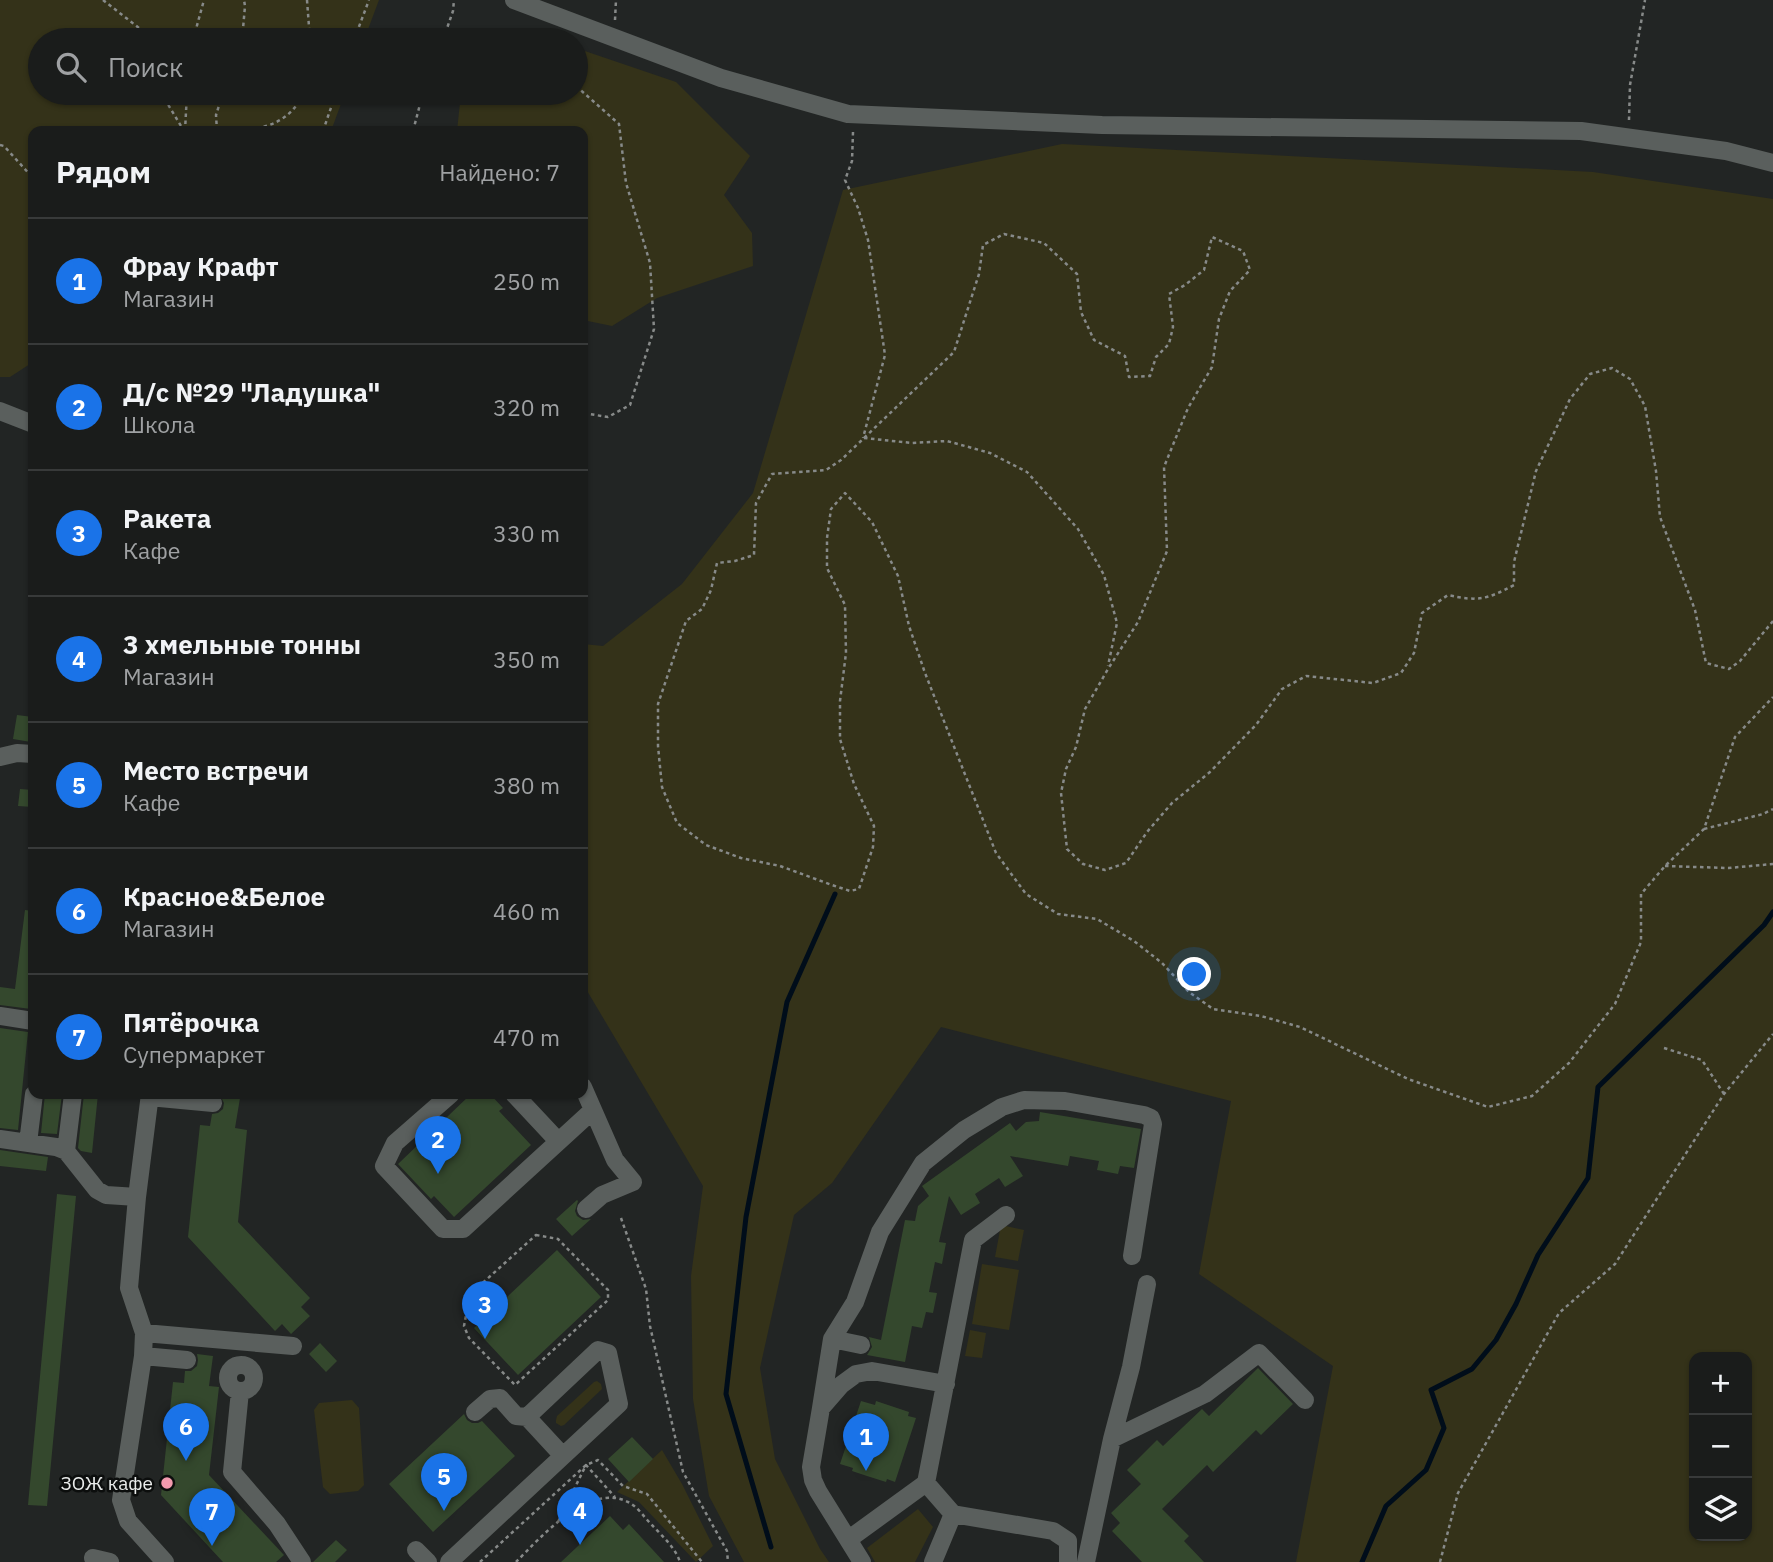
<!DOCTYPE html>
<html lang="ru">
<head>
<meta charset="utf-8">
<style>
  body { margin:0; font-family:"IBM Plex Sans",sans-serif; background:#272928; color:#f1f3f6 }
  .controls { position:absolute; right:21px; bottom:21px; display:grid; overflow:hidden; border-radius:14px; box-shadow:0 2px 5px #0004 }
  .controls button { width:63px; height:63px; display:grid; place-items:center; padding:0; border:0; border-bottom:2px solid #383a3a; background:#1a1c1b; color:#f1f3f6; font:35px sans-serif }
  .you { position:absolute; left:1195px; top:975px; width:24px; height:24px; margin:-18px; border:5px solid #fff; border-radius:50%; background:#1a73e8; box-shadow:0 0 0 10px #1a73e833 }
  .badge { display:grid; place-items:center; width:46px; height:46px; border-radius:50%; background:#1a73e8; color:#fff; font-size:23px; font-weight:700 }
  .pin { position:absolute; translate:-50% -58px; filter:drop-shadow(0 2px 4px #0008) }
  .pin::after { content:''; position:absolute; top:37px; width:24px; height:21px; background:inherit; clip-path:polygon(0 0,100% 0,50% 100%) }
  .list { margin:0; padding:0; list-style:none }
  h2 { display:flex; justify-content:space-between; align-items:center; height:91px; margin:0; padding:0 28px; font-size:30px }
  h2 small { font-size:23px; font-weight:400; color:#9fa1a3 }
  .list li { display:grid; grid-template-columns:46px 1fr auto; gap:21px; align-items:center; box-sizing:border-box; height:126px; padding:0 28px; border-top:2px solid #383a3a }
  .list b { display:block; font-size:26px; white-space:nowrap }
  .list p { margin:0; font-size:23px; white-space:nowrap; color:#9fa1a3 }
  .list em { font-size:23px; font-style:normal; color:#9fa1a3 }
  .icon { flex:none; width:38px; height:38px; fill:none; stroke:currentColor; stroke-width:2; stroke-linecap:round; stroke-linejoin:round }
  .map { position:relative; flex:none; width:1773px; height:1562px; overflow:hidden }
  .search { position:absolute; background:#1a1c1b; box-shadow:0 2px 5px #0004; left:28px; top:28px; width:560px; height:77px; display:flex; align-items:center; gap:18px; box-sizing:border-box; padding:0 24px; border-radius:38px; color:#9fa1a3; font-size:26px }
  .panel { position:absolute; background:#1a1c1b; box-shadow:0 2px 5px #0004; left:28px; top:126px; width:560px; height:973px; border-radius:14px }
  .map>svg:first-child { display:block }
  .green { fill:#343219; fill-rule:evenodd }
  .lines { fill:none; stroke-linecap:round; stroke-linejoin:round }
  .stream { stroke:#000d1a; stroke-width:5 }
  .building { fill:#34482d }
  .path { stroke:#878a89; stroke-width:2.5; stroke-dasharray:3.5 3.5; stroke-linecap:butt }
  .minor { stroke:#5a5f5d; stroke-width:18 }
  .poi-dot { fill:#f29aae; stroke:#0c0e0d; stroke-width:2.5 }
  .labels { text-anchor:middle; stroke-width:5; stroke-linejoin:round; paint-order:stroke }
  .poi-label { font-size:19px; fill:#eaeceb; stroke:#0c0e0d; text-anchor:end }
</style>
</head>
<body>
<div class="map">
<svg width="1773" height="1562" viewBox="0 0 1773 1562">
  <rect width="100%" height="100%" fill="#222524"/>
  <!-- green -->
  <path class="green" d="M0,0H379L364,40H40V93H345L331,131H33V362L10,377H0Z
    M576,48L676,82L750,156L724,195L752,233L753,266L657,298L612,326L583,320V131H457L461,93H576Z
    M1062,144L1593,172L1773,199V1562H1296L1333,1366L1199,1274L1231,1101L941,1027L832,1183L794,1215L760,1368L775,1459L820,1549L829,1562H744L709,1496L693,1399L691,1276L703,1186L583,984V644L603,646L682,584L753,493L843,190ZM1694,1357H1747V1536H1694Z
    M1001,1225L1024,1230L1018,1261L995,1257Z
    M982,1264L1019,1270L1009,1330L972,1324Z
    M970,1330L986,1333L982,1358L965,1356Z
    M597,1381L601,1384L602,1389L564,1425L561,1426L556,1423V1420L557,1416L594,1382Z
    M352,1400L359,1408L364,1485L358,1491L330,1494L323,1487L314,1410L319,1403Z
    M662,1450L682,1484L713,1546L696,1562L639,1502L617,1492Z
    M918,1509L933,1527L915,1562H875L867,1548Z"/>
  <g class="lines">
    <!-- stream -->
    <path class="stream" d="M771,1547L726,1394L746,1217L787,1002L835,894
      M1362,1562L1386,1506L1426,1470L1444,1428L1431,1390L1472,1369L1496,1340L1516,1304L1538,1255L1588,1178L1598,1087L1764,925L1773,912"/>
  </g>
  <!-- building -->
  <path class="building" d="M17,715L33,717L31,742L13,739Z
    M20,789L33,790V807L18,806Z
    M25,910L33,911V1007H31V1009L0,1005V987L15,989Z
    M0,1028L28,1032L18,1130L0,1128Z
    M45,1094H62L57,1134L41,1133Z
    M84,1094H98L92,1153L81,1151L78,1148Z
    M471,1094H490L503,1108L499,1111L531,1145L454,1217L434,1196L431,1199L398,1164Z
    M220,1095L240,1098L235,1128L247,1130L238,1222L310,1298L301,1307L310,1316L291,1334L282,1324L275,1331L188,1237L200,1125L210,1126L212,1114L218,1113L223,1109L224,1103Z
    M1040,1112L1141,1129L1134,1168L1120,1166L1118,1174L1097,1170L1099,1161L1070,1156L1068,1166L1010,1156L1023,1176L1005,1187L999,1178L975,1194L980,1203L961,1215L949,1196L939,1242L946,1243L942,1264L935,1262L929,1292L937,1293L933,1313L926,1312L922,1328L912,1326L905,1362L867,1355L872,1347L869,1337L881,1340L905,1220L915,1221L918,1206L929,1196L922,1186L1010,1123L1016,1131L1026,1122L1039,1121Z
    M0,1150L48,1157L46,1171L0,1166Z
    M57,1194L76,1196L47,1506L28,1505Z
    M577,1200L578,1201L575,1211L577,1216L583,1220L591,1219L572,1236L556,1219Z
    M557,1250L601,1297L518,1375L474,1328Z
    M320,1343L337,1361L326,1372L309,1354Z
    M197,1354L213,1356L209,1386L219,1387L209,1475L284,1555L276,1562H223L161,1495L173,1382L184,1383L185,1371H191L197,1366L198,1360Z
    M1258,1368L1293,1404L1261,1435L1256,1430L1213,1472L1207,1465L1162,1509L1189,1536L1184,1541L1204,1562H1142L1112,1531L1120,1523L1111,1513L1141,1484L1127,1470L1157,1440L1163,1446L1202,1409L1209,1416Z
    M861,1401L875,1405L876,1401L909,1412L908,1416L916,1418L895,1482L887,1479L886,1482L867,1476L852,1471L853,1468L840,1464Z
    M464,1414L467,1420L472,1423H478L482,1421L515,1456L433,1532L389,1484Z
    M632,1437L653,1459L629,1482L608,1459Z
    M610,1516L623,1530L629,1524L664,1562H561Z
    M336,1540L347,1550L335,1562H313Z"/>
  <g class="lines">
    <!-- path -->
    <path class="path" d="M103,0L139,28L149,40
      M307,0L310,40
      M615,20L616,0
      M545,31L550,40
      M193,40L204,0
      M242,40L245,6L244,0
      M354,40L369,0
      M443,40L453,11L454,0
      M576,86L619,124L626,183L650,263L654,329L630,405L608,417L583,413
      M161,93L184,131
      M1629,120L1630,85L1645,0
      M185,131L187,93
      M217,131L216,115L223,93
      M229,131C259,131 291,124 303,93
      M323,131L336,93
      M413,131L423,93
      M853,132L852,161L845,180L858,208L868,240L885,355L863,438
      M0,145L4,146L33,178
      M864,438L912,443L947,441L990,453L1027,472L1078,529L1104,575L1117,623L1108,666
      M1773,621L1740,661L1729,669L1706,663L1695,610L1660,517L1656,471L1645,406L1630,379L1612,368L1590,374L1570,399L1536,471L1514,562V585C1488,599 1478,602 1448,595L1422,613L1414,653L1401,673L1373,683L1306,676L1282,689L1256,725L1210,772L1172,803L1147,832L1126,863L1105,870L1083,864L1067,849L1061,793L1066,769L1076,747L1085,709L1108,669L1138,622L1167,551L1164,467L1188,408L1212,367L1219,319L1230,291L1250,270L1243,251L1212,237L1204,270L1185,285L1169,294L1173,327L1169,344L1156,357L1150,376L1129,377L1125,356L1094,340L1081,312L1077,274L1044,243L1004,234L983,245L979,274L954,352L841,460L826,470L772,474L756,503L754,555L735,561L717,563L711,590L702,609L686,621L658,704V746L662,787L677,823L706,845L741,858L780,866L832,885L850,891L859,889L873,847L874,826L854,784L840,739V701L846,653L845,605L827,568V538L831,509L845,493L872,522L898,576L909,626L925,673L996,853L1026,894L1058,914L1097,919L1134,941L1162,963L1189,992L1213,1009L1261,1016L1300,1027L1408,1079L1488,1107L1532,1096L1569,1063L1615,1004L1641,942V894L1665,866L1704,829L1735,737L1773,697
      M1704,829L1763,814L1773,809
      M1665,866L1728,868L1773,864
      M1664,1048L1702,1060L1724,1094
      M621,1218L646,1289L650,1326L683,1472L727,1551L728,1562
      M536,1235L558,1239L608,1290V1300L515,1385L469,1338L464,1326L468,1305L477,1288Z
      M558,1522L586,1465L615,1497
      M480,1562L586,1465L598,1460L623,1486L647,1494L702,1562
      M516,1562C541,1537 589,1482 628,1502C637,1506 644,1517 651,1524C662,1536 675,1547 680,1562
      M1440,1562L1458,1493L1559,1313L1615,1264L1724,1094L1773,1034"/>
    <!-- minor -->
    <path class="minor" d="M514,0L721,78L848,114L1102,125L1581,131L1726,151L1773,163
      M0,411L33,424
      M0,757L17,753L33,754
      M0,1016L33,1021
      M583,1087L615,1160L633,1182L602,1195L586,1209
      M150,1094L137,1197L129,1288L144,1333L143,1356L121,1500L128,1521L165,1562
      M451,1094L395,1143L384,1166L443,1229H463L593,1110
      M514,1094L558,1141
      M149,1097L213,1103
      M0,1139L56,1147L66,1151L97,1190L106,1195L137,1197
      M28,1143L34,1094
      M66,1151L73,1094
      M144,1333L293,1346
      M832,1339L861,1345
      M143,1356L187,1360
      M228 1378a13 13 0 1 1 26 0a13 13 0 1 1-26 0Z
      M240,1391L232,1472L277,1524L302,1562
      M821,1408L832,1339L855,1302L880,1232L923,1163L964,1130L1002,1107L1024,1100L1065,1101L1144,1115L1151,1118L1153,1124L1132,1256
      M475,1412L490,1399L500,1398L516,1416L527,1417
      M1112,1439L1131,1367L1147,1284
      M926,1483L953,1514
      M849,1539L926,1483L973,1240L1006,1215
      M416,1550L428,1562
      M93,1558L110,1562
      M449,1562L563,1456L527,1417L598,1350L608,1353L619,1404L563,1456
      M862,1562L818,1491L813,1480L811,1467L821,1408L841,1385L856,1374L872,1371L946,1384
      M933,1562L953,1514L1053,1531L1068,1541V1562
      M1086,1562L1112,1439L1205,1394L1259,1353L1305,1400"/>
  </g>
  <!-- markers -->
  <circle class="poi-dot" cx="167" cy="1483" r="7"/>
  <g class="labels">
    <!-- poi labels -->
    <g class="poi-label">
      <text x="153" y="1490">ЗОЖ кафе</text>
    </g>
  </g>
</svg>
<div class="controls">
<button>+</button>
<button>−</button>
<button><svg class="icon" aria-label="layers" viewBox="0 0 24 24"><path d="M12 4l9 5-9 5-9-5zM3 14l9 5 9-5"/></svg></button>
</div>
<div class="you"></div>
<div class="pin badge" style="left:866px;top:1471px">1</div>
<div class="pin badge" style="left:438px;top:1174px">2</div>
<div class="pin badge" style="left:485px;top:1339px">3</div>
<div class="pin badge" style="left:580px;top:1545px">4</div>
<div class="pin badge" style="left:444px;top:1511px">5</div>
<div class="pin badge" style="left:186px;top:1461px">6</div>
<div class="pin badge" style="left:212px;top:1546px">7</div>
<div class="search"><svg class="icon" aria-label="search" viewBox="0 0 24 24"><circle cx="10" cy="10" r="6"/><path d="M15 15l6 6"/></svg>Поиск</div>
<section class="panel">
<h2>Рядом<small>Найдено: 7</small></h2>
<ul class="list">
<li><span class="badge">1</span><div><b>Фрау Крафт</b><p>Магазин</p></div><em>250 m</em></li>
<li><span class="badge">2</span><div><b>Д/с №29 &quot;Ладушка&quot;</b><p>Школа</p></div><em>320 m</em></li>
<li><span class="badge">3</span><div><b>Ракета</b><p>Кафе</p></div><em>330 m</em></li>
<li><span class="badge">4</span><div><b>3 хмельные тонны</b><p>Магазин</p></div><em>350 m</em></li>
<li><span class="badge">5</span><div><b>Место встречи</b><p>Кафе</p></div><em>380 m</em></li>
<li><span class="badge">6</span><div><b>Красное&amp;Белое</b><p>Магазин</p></div><em>460 m</em></li>
<li><span class="badge">7</span><div><b>Пятёрочка</b><p>Супермаркет</p></div><em>470 m</em></li>
</ul>
</section>
</div>
</body>
</html>
